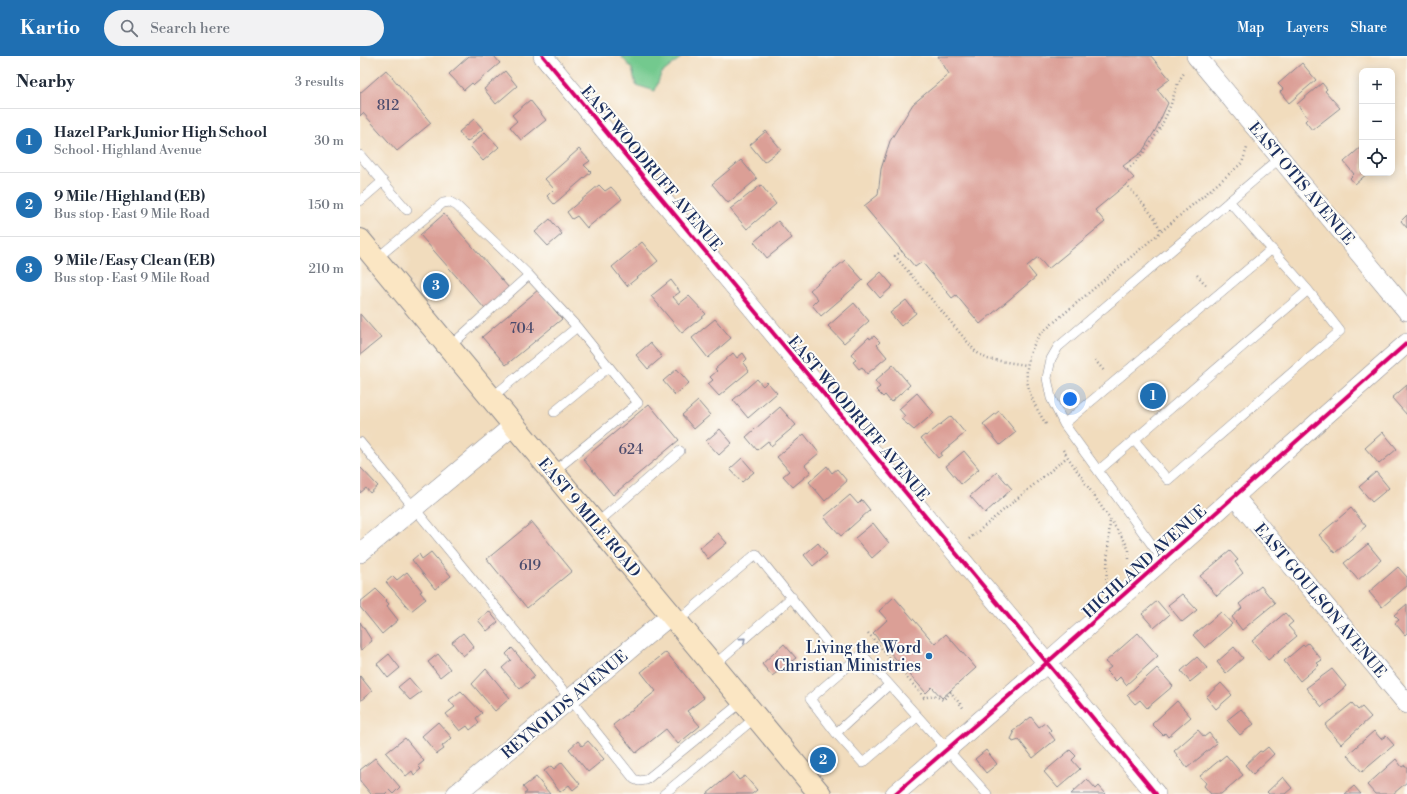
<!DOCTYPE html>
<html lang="en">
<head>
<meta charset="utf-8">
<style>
  body { margin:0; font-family:"Libre Bodoni",serif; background:#f2f2f3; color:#1f2937 }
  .controls { position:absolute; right:12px; top:12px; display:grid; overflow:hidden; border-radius:8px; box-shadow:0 2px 10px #0003 }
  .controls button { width:36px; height:36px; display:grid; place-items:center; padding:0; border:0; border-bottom:1px solid #e0e1e3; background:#fff; color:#1f2937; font:20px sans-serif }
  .you { position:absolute; left:710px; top:343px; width:14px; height:14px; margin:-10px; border:3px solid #fff; border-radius:50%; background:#1a73e8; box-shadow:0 0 0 6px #1a73e833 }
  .badge { display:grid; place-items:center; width:26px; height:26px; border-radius:50%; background:#1f6fb2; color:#fff; font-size:13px; font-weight:700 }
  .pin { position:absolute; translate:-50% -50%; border:2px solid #fff; box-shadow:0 1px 4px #0006 }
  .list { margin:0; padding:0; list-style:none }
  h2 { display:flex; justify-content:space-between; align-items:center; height:52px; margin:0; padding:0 16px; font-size:17px }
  h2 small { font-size:13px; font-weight:400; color:#747a83 }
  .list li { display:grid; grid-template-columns:26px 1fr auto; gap:12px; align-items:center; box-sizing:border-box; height:64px; padding:0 16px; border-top:1px solid #e0e1e3 }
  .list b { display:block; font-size:15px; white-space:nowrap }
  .list p { margin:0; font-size:13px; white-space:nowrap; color:#747a83 }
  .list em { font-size:13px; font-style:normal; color:#747a83 }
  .icon { flex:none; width:22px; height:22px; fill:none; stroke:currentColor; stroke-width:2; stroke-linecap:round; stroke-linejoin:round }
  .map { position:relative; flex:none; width:1047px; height:738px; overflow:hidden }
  header { display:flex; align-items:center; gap:24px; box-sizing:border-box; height:56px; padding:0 20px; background:#1f6fb2; color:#fff }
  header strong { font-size:19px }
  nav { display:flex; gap:22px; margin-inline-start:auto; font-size:14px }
  .search { width:280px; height:36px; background:#f2f2f3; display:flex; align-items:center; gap:10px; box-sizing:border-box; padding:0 14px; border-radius:22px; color:#747a83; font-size:15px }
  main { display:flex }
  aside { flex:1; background:#fff }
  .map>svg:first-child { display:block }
  .green { fill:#73c98e; stroke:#477c76 }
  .building { fill:#db9f96 }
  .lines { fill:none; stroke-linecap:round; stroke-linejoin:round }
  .lane-casing { stroke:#86868e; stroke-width:10 }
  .street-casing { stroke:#86868e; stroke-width:20 }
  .secondary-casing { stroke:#86868e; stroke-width:24 }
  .path { stroke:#86868e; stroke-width:2.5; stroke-dasharray:1 3; stroke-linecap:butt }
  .lane { stroke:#fff; stroke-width:9 }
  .street { stroke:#fff; stroke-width:19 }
  .secondary { stroke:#fbe6c3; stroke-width:22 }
  .cycleway-casing { stroke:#fdfcf7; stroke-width:6 }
  .cycleway { stroke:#d6006c; stroke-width:4 }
  .oneway { stroke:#8d97ae }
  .poi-dot { fill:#1f6fb2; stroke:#fdfcf7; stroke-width:1.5 }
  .labels { text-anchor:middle; stroke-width:4; stroke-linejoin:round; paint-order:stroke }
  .number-label { font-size:14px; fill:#4b4b6c }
  .street-label { font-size:16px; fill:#1b2f5e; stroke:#fdfcf7 }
  .poi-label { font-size:16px; fill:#1b2f5e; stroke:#fdfcf7; text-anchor:end }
</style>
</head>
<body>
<header>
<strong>Kartio</strong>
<div class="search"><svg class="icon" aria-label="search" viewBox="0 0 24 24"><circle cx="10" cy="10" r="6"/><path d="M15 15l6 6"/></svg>Search here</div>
<nav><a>Map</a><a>Layers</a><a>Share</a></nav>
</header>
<main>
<aside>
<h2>Nearby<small>3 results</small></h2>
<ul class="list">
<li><span class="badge">1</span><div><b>Hazel Park Junior High School</b><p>School · Highland Avenue</p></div><em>30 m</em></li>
<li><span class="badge">2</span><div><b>9 Mile / Highland (EB)</b><p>Bus stop · East 9 Mile Road</p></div><em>150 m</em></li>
<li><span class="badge">3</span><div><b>9 Mile / Easy Clean (EB)</b><p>Bus stop · East 9 Mile Road</p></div><em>210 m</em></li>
</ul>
</aside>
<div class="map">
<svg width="1047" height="738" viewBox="0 0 1047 738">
  <rect width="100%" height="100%" fill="#fdfcf7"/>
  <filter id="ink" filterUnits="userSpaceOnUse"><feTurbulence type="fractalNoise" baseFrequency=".025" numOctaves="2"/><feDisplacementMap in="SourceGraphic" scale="8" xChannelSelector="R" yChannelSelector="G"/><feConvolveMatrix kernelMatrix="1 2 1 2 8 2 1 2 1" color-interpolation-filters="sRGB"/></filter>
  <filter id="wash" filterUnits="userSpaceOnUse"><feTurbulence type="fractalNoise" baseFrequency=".012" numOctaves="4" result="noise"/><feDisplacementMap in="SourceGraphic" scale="16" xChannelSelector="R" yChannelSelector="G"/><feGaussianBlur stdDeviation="0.9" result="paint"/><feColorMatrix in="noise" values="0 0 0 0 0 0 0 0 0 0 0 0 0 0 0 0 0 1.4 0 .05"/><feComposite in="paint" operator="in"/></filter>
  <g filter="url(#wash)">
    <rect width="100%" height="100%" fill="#f1dcbd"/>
    <!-- green -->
    <path class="green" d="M261,0H323L301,18L295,35L276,29L272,13Z"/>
    <g id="blocks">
      <!-- building -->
      <path class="building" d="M109,0H134L140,7L114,29L112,27L104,34L89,18Z
        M578,0H791L810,23L797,33L808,47L796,73L782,96L763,110L774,122L735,154L745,166L688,213L678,201L667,210L676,221L620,268L596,239L592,242L562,206L555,211L504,150L518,139L521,113L530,85L553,48L589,18Z
        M942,7L956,24L929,47L920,36L923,33L918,28Z
        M26,14L71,67L37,95L3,57L0,60V37Z
        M145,15L157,30L136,48L124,33Z
        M962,27L967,33L965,35L980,52L952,74L945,65L948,62L937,48Z
        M170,44L186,64L161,84L150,71L157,65L152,59Z
        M114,63L123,73L107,86L99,76Z
        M406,75L421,93L404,106L390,89Z
        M125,76L139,91L123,105L110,90Z
        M1002,90V117H1008L995,128L990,122L994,118L984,106Z
        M219,93L230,105L224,109L231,116L194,148L187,140L194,133L185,123Z
        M381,104L397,123L368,147L352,128Z
        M239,129L245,135L251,131L262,143L227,172L217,160L212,163L207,156Z
        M401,129L416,148L387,173L370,153Z
        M84,158L149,232L125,253L60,179Z
        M1047,159V172L1041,165Z
        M190,163L202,178L188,190L175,176Z
        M418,165L432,182L407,202L394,186Z
        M282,186L298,205L267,230L252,211Z
        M485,204L503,224L461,260L452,249L458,243L450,234Z
        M521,216L533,230L520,242L508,228Z
        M311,224L320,236L313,241L319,248L329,240L346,258L322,277L291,240Z
        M178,234L202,263L146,309L122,281Z
        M546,244L556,257L541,270L530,257Z
        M494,247L509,265L484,287L468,270Z
        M0,258L21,282L0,299Z
        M355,263L371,282L348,302L332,282Z
        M514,280L520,286L517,289L527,301L507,318L502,311L499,313L493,306L496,304L491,298L509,281L510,283Z
        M290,287L302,301L288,313L276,299Z
        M373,297L377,302L383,297L387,303L383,307L389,315L359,340L348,328L353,324L350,321L357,315L355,313Z
        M533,309L550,329L531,346L525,339L523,341L516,334L520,331L515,325Z
        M317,313L329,327L315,339L303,325Z
        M397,323L403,330L407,326L417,337L388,362L373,344Z
        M1047,329V359L1032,342Z
        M557,337L574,357L554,374L541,363L545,360L539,353Z
        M338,345L350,359L334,373L322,359Z
        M289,348L319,384L253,439L223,403Z
        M420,351L436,369L411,390L408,385L397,394L386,381Z
        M639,355L656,376L640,389L623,368Z
        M591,360L605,377L581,397L582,399L578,402L561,382L565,379L566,380Z
        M360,373L372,387L359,399L346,385Z
        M1023,376L1037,393L1019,408L1005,392Z
        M444,378L459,397L445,409L451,416L433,431L423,420L429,415L417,401Z
        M604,395L619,413L601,428L586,410Z
        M382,402L394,416L382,426L370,413Z
        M467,410L472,417L477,413L487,425L465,445L449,426Z
        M0,411L18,430L10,437L6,432L0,437Z
        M637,416L652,433L625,457L610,440Z
        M1016,416L1029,432L1012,446L999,431Z
        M490,439L498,448L502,444L510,454L481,480L464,461Z
        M991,452L1006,470L975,497L959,479Z
        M172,466L212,515L167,552L127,503Z
        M513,467L529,487L512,502L495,482Z
        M358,477L367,487L348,503L340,492Z
        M458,487L467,498L453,510L444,499Z
        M1008,488L1021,504L998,524L984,507Z
        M870,495L878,504L875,506L883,517L857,540L840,520Z
        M71,496L91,520L75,533L52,504L59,498L62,503Z
        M1038,511L1047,521V530L1022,551L1009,536Z
        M47,516L62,535L60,536L66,543L51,555L26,526L33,520L37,524Z
        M901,530L915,547L882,574L872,561L882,552L879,548Z
        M16,533L27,544L26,545L29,548L27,550L38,564L22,578L0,551V546Z
        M822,538L837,554L822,566L808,549Z
        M534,541L575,588L586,578L616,612L582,642L572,631L566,637L513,577L527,564L519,555Z
        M797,545L809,559L794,572L782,558Z
        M1047,548V577L1045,579L1035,567L1039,564L1034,559Z
        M129,555L138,566L127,575L118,564Z
        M861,556L872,568L845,592L833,579Z
        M925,557L933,566L928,570L937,580L908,604L892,585Z
        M0,566L12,585L1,594L0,592Z
        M103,577L114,591L103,600L92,586Z
        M778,577L798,600L766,629L760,621L756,625L746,615L751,611L745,606Z
        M948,587L962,604L957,607L959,609L940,625L924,605L943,589L944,590Z
        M424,588L436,602L412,620L402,608Z
        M874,591L883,602L866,617L857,606Z
        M152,592L175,620L160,633L142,612L151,604L146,598Z
        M306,596L344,642L327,655L340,670L318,688L306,673L276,697L253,669L296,635L281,616Z
        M29,598L40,612L28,622L17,608Z
        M78,598L90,613L80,621L68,606Z
        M837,601L847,612L830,626L821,615Z
        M797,612L813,630L787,652L780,644L775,648L767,639Z
        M126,613L150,642L135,655L112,628Z
        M972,613L986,630L962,651L946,632Z
        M0,620L12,635L0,645Z
        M49,622L61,636L50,644L38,631Z
        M861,627L872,639L856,653L846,641Z
        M101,635L122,657L116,662L119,667L110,674L107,670L100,675L86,658L95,651L89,644Z
        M817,645L831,661L808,681L805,677L803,679L792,668Z
        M992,647L998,654L1002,651L1011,661L981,688L965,669Z
        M881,653L894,668L880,679L867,664Z
        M671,661L679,671L685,667L691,674L689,676L695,684L673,702L659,684L653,686L651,683L654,677L652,676Z
        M78,666L92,682L82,690L84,693L77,698L62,680Z
        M838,674L844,681L849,677L857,687L827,712L814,695Z
        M1014,675L1021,683L1026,680L1034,689L1002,716L987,699Z
        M45,682L64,705L58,710L61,713L54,719L52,715L46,720L26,697Z
        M218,685L222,690L228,685L244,703L228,716L209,693Z
        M908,691L914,698L893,718L885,709L900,695L902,696Z
        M626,694L637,708L626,717L615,703Z
        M710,694L716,700L712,704L720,713L698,732L684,716Z
        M866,699L883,719L861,738H851L844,730L846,727L840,720Z
        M15,702L40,731L33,738L29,734L25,738H11L0,725V714Z
        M1036,703L1042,711L1045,709L1047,712V726L1033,738H1015L1007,729Z
        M202,706L220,728L213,734L209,729L200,736L184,715L191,710L194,713Z
        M373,716L379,724L385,720L397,734L392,738H347Z
        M176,721L190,738H164L167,736L163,731Z
        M923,721L932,732L925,738H909L907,736Z
        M727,723L736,733L739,730L746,738H711Z
        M994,730L1001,738H985Z"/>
    </g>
  </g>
  <g filter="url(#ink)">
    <use href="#blocks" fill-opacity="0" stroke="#86868e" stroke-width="1"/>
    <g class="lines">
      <defs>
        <path id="lane" d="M0,99L47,154
          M0,145L23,125
          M16,203L83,147L90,146L97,150L169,219L89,291
          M169,219L217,271L278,347L193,416
          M131,342L217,271
          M194,356L249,311
          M704,368L912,193
          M774,384L808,424L980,275L948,234
          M0,386L170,593L274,723L279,725L286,724L383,645
          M738,415L948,234L869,145
          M236,468L320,395
          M803,504L704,368L691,342L687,322L691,303L698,291L920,102
          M318,565L396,498L467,586
          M354,609L432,541
          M529,629L476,677L450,643L502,598L627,738
          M476,677L503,707L557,661
          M304,738L396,661"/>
        <path id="street" d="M183,0L796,738
          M836,0L1047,255
          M874,440L1047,648
          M0,497L154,369
          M96,738L312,558
          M535,738L672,620L1047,287"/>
        <path id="secondary" d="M0,184L460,738"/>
      </defs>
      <!-- lane casing -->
      <use href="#lane" class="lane-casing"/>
      <!-- street casing -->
      <use href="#street" class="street-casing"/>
      <!-- secondary casing -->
      <use href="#secondary" class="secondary-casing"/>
      <!-- path -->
      <path class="path" d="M767,114C786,96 799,77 809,53C815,39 815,28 825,16
        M766,128L794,161L801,175
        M542,195L535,200L616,296L627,303L666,309
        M837,219L846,229
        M735,304L745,316
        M686,368C665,335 659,314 679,279L882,107L887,92
        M703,394L764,484L769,494V503
        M609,483L707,401
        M746,527L750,464
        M508,577L564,641
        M590,635L604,653
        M563,642L574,639L583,644L591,636"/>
      <!-- lane -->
      <use href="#lane" class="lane"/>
      <!-- street -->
      <use href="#street" class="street"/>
      <!-- secondary -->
      <use href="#secondary" class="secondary"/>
      <defs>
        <path id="cycleway" d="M183,0L796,738
          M535,738L672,620L1047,287"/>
      </defs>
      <!-- cycleway casing -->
      <use href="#cycleway" class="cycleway-casing"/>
      <!-- cycleway -->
      <use href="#cycleway" class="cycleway"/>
    </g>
    <!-- one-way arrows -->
    <defs><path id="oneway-chevron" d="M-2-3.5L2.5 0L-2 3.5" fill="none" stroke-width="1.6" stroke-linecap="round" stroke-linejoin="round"/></defs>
    <use class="oneway" href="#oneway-chevron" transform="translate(383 584) rotate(-41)"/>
  </g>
  <!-- markers -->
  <circle class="poi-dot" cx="569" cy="600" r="4"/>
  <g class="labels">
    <!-- number labels -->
    <g class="number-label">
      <text x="28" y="54">812</text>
      <text x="162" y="277">704</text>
      <text x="271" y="398">624</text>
      <text x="170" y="514">619</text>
    </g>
    <!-- street labels -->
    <g class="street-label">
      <text transform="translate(292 112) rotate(50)" y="6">EAST WOODRUFF AVENUE</text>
      <text transform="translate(942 127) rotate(50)" y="6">EAST OTIS AVENUE</text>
      <text transform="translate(499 362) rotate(50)" y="6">EAST WOODRUFF AVENUE</text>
      <text transform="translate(230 461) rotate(50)" y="6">EAST 9 MILE ROAD</text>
      <text transform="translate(784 505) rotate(-42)" y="6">HIGHLAND AVENUE</text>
      <text transform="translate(961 544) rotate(50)" y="6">EAST GOULSON AVENUE</text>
      <text transform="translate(204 648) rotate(-40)" y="6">REYNOLDS AVENUE</text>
    </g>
    <!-- poi labels -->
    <g class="poi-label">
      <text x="561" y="597">Living the Word<tspan x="561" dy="18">Christian Ministries</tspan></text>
    </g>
  </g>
</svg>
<div class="controls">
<button>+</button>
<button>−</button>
<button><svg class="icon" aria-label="locate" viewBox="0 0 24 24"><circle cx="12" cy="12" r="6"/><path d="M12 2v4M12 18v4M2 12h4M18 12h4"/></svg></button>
</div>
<div class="you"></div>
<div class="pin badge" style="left:793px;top:340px">1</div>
<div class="pin badge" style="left:463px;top:704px">2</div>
<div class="pin badge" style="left:76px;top:230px">3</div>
</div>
</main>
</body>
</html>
